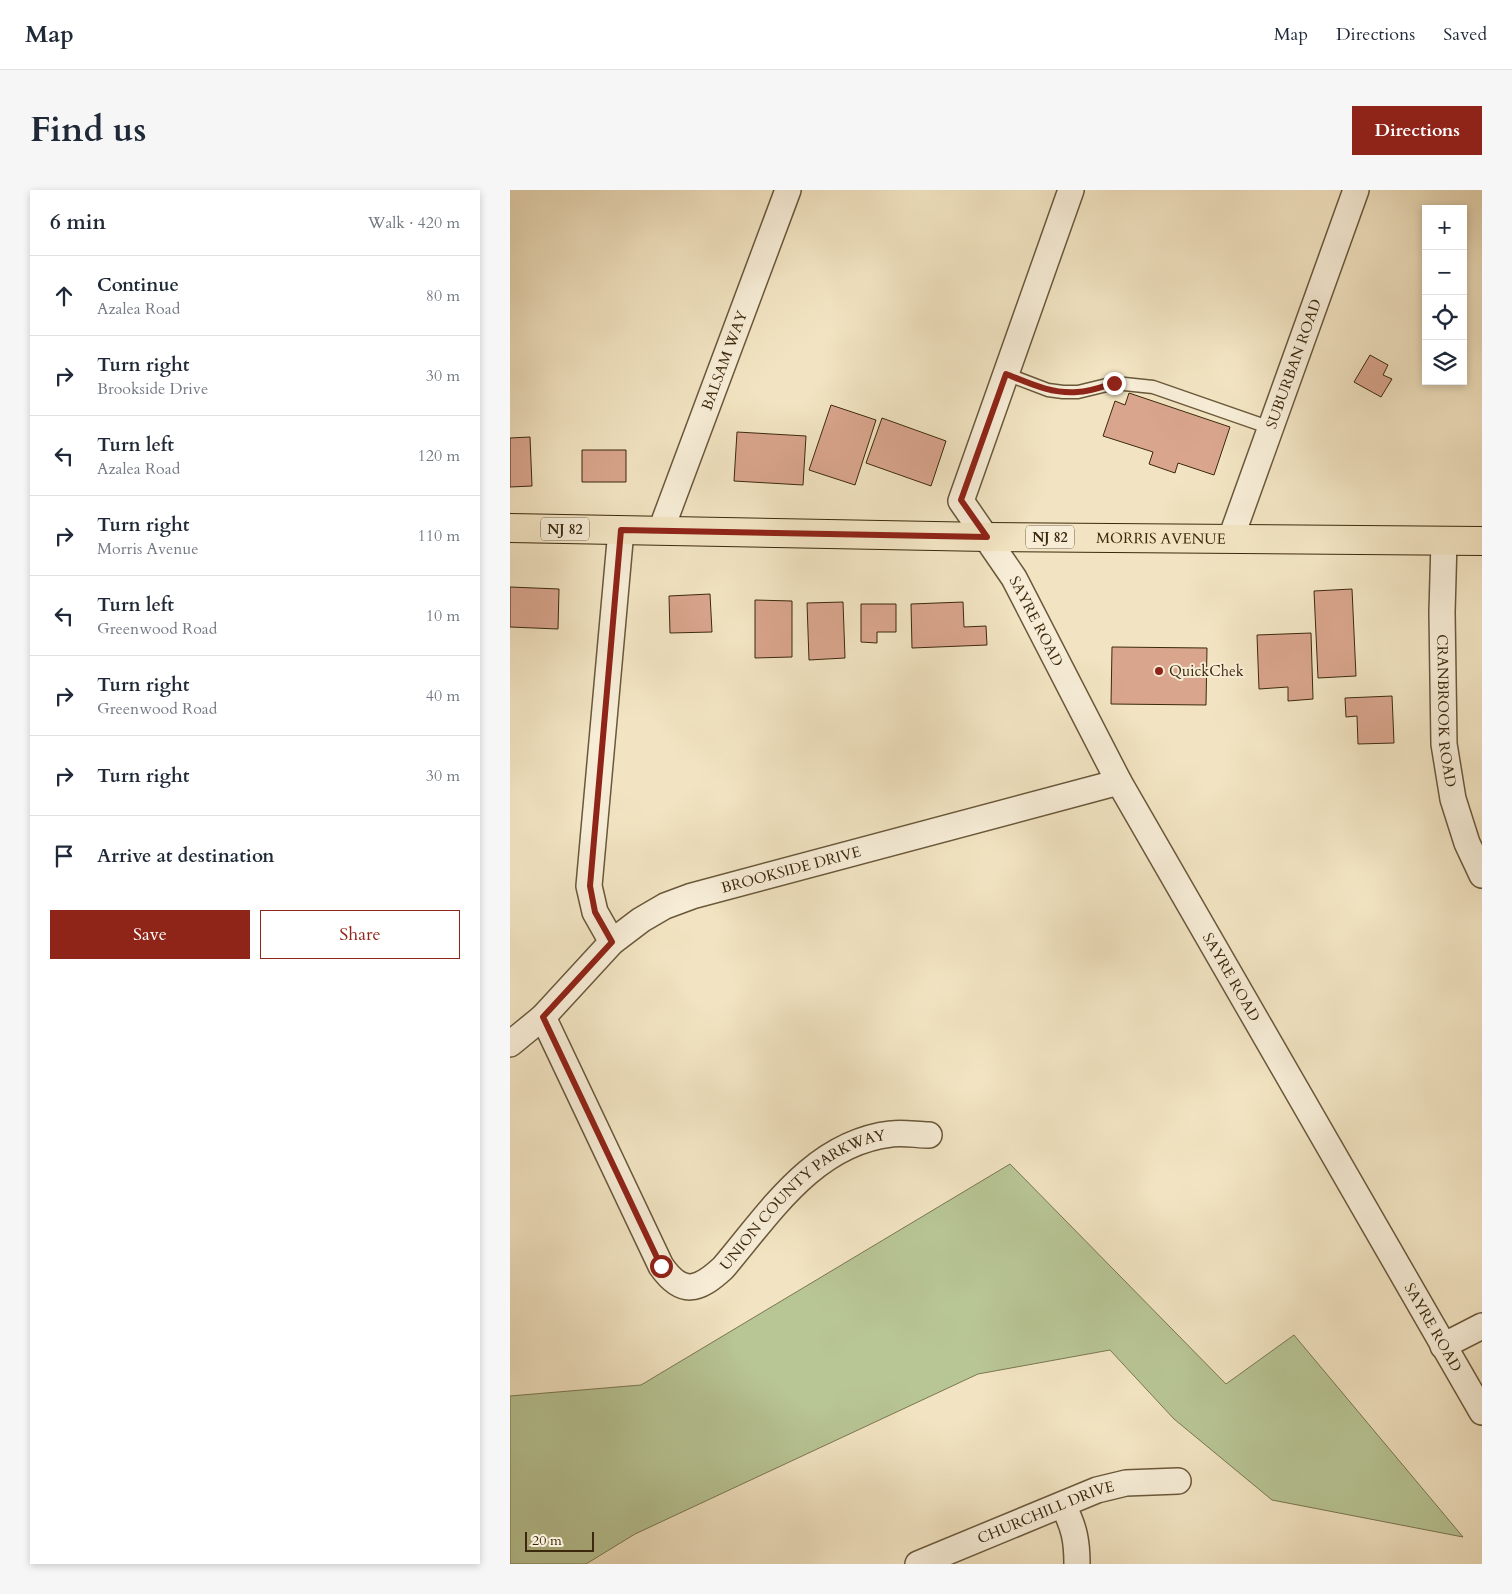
<!DOCTYPE html>
<html lang="en">
<head>
<meta charset="utf-8">
<style>
  body { margin:0; font-family:Cardo,serif; background:#f6f6f7; color:#1f2937 }
  .controls { position:absolute; right:15px; top:15px; display:grid; overflow:hidden; border-radius:0px; box-shadow:0 2px 8px #0003 }
  .controls button { width:45px; height:45px; display:grid; place-items:center; padding:0; border:0; border-bottom:1px solid #e0e1e3; background:#fff; color:#1f2937; font:25px sans-serif }
  .scale { position:absolute; left:15px; bottom:12px; width:69px; box-sizing:border-box; padding-left:5px; border:2px solid #3c290d; border-top:0; font-size:14px; line-height:18px; white-space:nowrap; color:#3c290d; -webkit-text-stroke:4px #f7edd7; paint-order:stroke }
  .stop { position:absolute; width:15px; height:15px; margin:-11px; border:4px solid #8f2418; border-radius:50%; background:#fff }
  .stop.end { background:#8f2418; border-color:#fff; box-shadow:0 1px 5px #0008 }
  .list { margin:0; padding:0; list-style:none }
  h2 { display:flex; justify-content:space-between; align-items:center; height:65px; margin:0; padding:0 20px; font-size:21px }
  h2 small { font-size:16px; font-weight:400; color:#747a83 }
  .list li { display:grid; grid-template-columns:32px 1fr auto; gap:15px; align-items:center; box-sizing:border-box; height:80px; padding:0 20px; border-top:1px solid #e0e1e3 }
  .list b { display:block; font-size:19px; white-space:nowrap }
  .list p { margin:0; font-size:16px; white-space:nowrap; color:#747a83 }
  .list em { font-size:16px; font-style:normal; color:#747a83 }
  .actions { display:flex; gap:10px; padding:15px 20px }
  .actions a { flex:1; padding:11px 0; border:1px solid #8f2418; border-radius:0px; text-align:center; font-size:18px; color:#8f2418 }
  .actions .main { background:#8f2418; color:#fff }
  .icon { flex:none; width:28px; height:28px; fill:none; stroke:currentColor; stroke-width:2; stroke-linecap:round; stroke-linejoin:round }
  .map { position:relative; flex:none; width:972px; height:1374px; overflow:hidden; border-radius:0px }
  header { display:flex; align-items:center; gap:30px; box-sizing:border-box; height:70px; padding:0 25px; background:#fff; border-bottom:1px solid #e0e1e3 }
  header strong { font-size:24px }
  nav { display:flex; gap:28px; margin-inline-start:auto; font-size:18px }
  .intro { display:flex; align-items:center; justify-content:space-between; box-sizing:border-box; height:120px; padding:0 30px }
  h1 { margin:0; font-size:35px }
  .button { padding:12px 22px; border-radius:0px; background:#8f2418; color:#fff; font-size:18px; font-weight:700 }
  main { display:flex; gap:30px; padding:0 30px }
  aside { flex:1; background:#fff; border-radius:0px; box-shadow:0 2px 8px #0003 }
  .map>svg:first-child { display:block }
  .green { fill:#b8c595; stroke:#7a7751 }
  .building { fill:#d9a58d; stroke:#3c290d }
  .lines { fill:none; stroke-linecap:round; stroke-linejoin:round }
  .service-casing { stroke:#6a583a; stroke-width:15 }
  .minor-casing { stroke:#6a583a; stroke-width:28 }
  .primary-casing { stroke:#3c290d; stroke-width:30 }
  .service { stroke:#f7edd7; stroke-width:12 }
  .minor { stroke:#f7edd7; stroke-width:25 }
  .primary { stroke:#f2e4c2; stroke-width:28 }
  .route { stroke:#8f2418; stroke-width:6 }
  .poi-dot { fill:#8f2418; stroke:#f7edd7; stroke-width:2 }
  .labels { text-anchor:middle; stroke-width:4; stroke-linejoin:round; paint-order:stroke }
  .shield { fill:#f7edd7; stroke:#74644a; stroke-width:1 }
  .shield-label { font-size:14px; font-weight:bold; fill:#3c290d }
  .street-label { font-size:15px; fill:#3c290d; stroke:#f7edd7 }
  .poi-label { font-size:15px; fill:#3c290d; stroke:#f7edd7; text-anchor:start }
</style>
</head>
<body>
<header>
<strong>Map</strong>
<nav><a>Map</a><a>Directions</a><a>Saved</a></nav>
</header>
<div class="intro"><h1>Find us</h1><a class="button">Directions</a></div>
<main>
<aside>
<h2>6 min<small>Walk · 420 m</small></h2>
<ul class="list">
<li><svg class="icon" aria-label="ahead" viewBox="0 0 24 24"><path d="M12 20V5M6 11l6-6 6 6"/></svg><div><b>Continue</b><p>Azalea Road</p></div><em>80 m</em></li>
<li><svg class="icon" aria-label="right" viewBox="0 0 24 24"><path d="M7 20v-9h11M14 6l5 5-5 5"/></svg><div><b>Turn right</b><p>Brookside Drive</p></div><em>30 m</em></li>
<li><svg class="icon" aria-label="left" viewBox="0 0 24 24"><path d="M17 20v-9H6M10 6l-5 5 5 5"/></svg><div><b>Turn left</b><p>Azalea Road</p></div><em>120 m</em></li>
<li><svg class="icon" aria-label="right" viewBox="0 0 24 24"><path d="M7 20v-9h11M14 6l5 5-5 5"/></svg><div><b>Turn right</b><p>Morris Avenue</p></div><em>110 m</em></li>
<li><svg class="icon" aria-label="left" viewBox="0 0 24 24"><path d="M17 20v-9H6M10 6l-5 5 5 5"/></svg><div><b>Turn left</b><p>Greenwood Road</p></div><em>10 m</em></li>
<li><svg class="icon" aria-label="right" viewBox="0 0 24 24"><path d="M7 20v-9h11M14 6l5 5-5 5"/></svg><div><b>Turn right</b><p>Greenwood Road</p></div><em>40 m</em></li>
<li><svg class="icon" aria-label="right" viewBox="0 0 24 24"><path d="M7 20v-9h11M14 6l5 5-5 5"/></svg><div><b>Turn right</b></div><em>30 m</em></li>
<li><svg class="icon" aria-label="arrive" viewBox="0 0 24 24"><path d="M6 21V4h12l-3 4 3 4H6"/></svg><div><b>Arrive at destination</b></div></li>
</ul>
<div class="actions"><a class="main">Save</a><a>Share</a></div>
</aside>
<div class="map">
<svg width="972" height="1374" viewBox="0 0 972 1374">
  <rect width="100%" height="100%" fill="#f2e4c2"/>
  <filter id="stains"><feTurbulence type="fractalNoise" baseFrequency=".004" numOctaves="4"/><feColorMatrix values="0 0 0 0 .2 0 0 0 0 .09 0 0 0 0 .02 0 0 0 .5 -.17"/></filter>
  <radialGradient id="worn" r=".72"><stop offset=".6" stop-color="#630" stop-opacity="0"/><stop offset="1" stop-color="#630" stop-opacity=".3"/></radialGradient>
  <!-- green -->
  <path class="green" d="M500,974L716,1194L784,1145L953,1347L762,1310L664,1229L600,1160L468,1184L125,1344L76,1374H0V1206L131,1195Z"/>
  <!-- building -->
  <path class="building" d="M860,165L878,175L873,185L882,189L871,207L844,192Z
    M619,203L720,237L704,285L668,273L665,283L639,274L643,262L593,246L605,211L615,215Z
    M321,215L366,230L345,295L299,280Z
    M372,228L436,251L421,296L356,273Z
    M227,242L296,246L293,295L224,291Z
    M20,247L22,296L0,297V248Z
    M72,260H116V292H72Z
    M0,397L49,399L48,439L0,437Z
    M842,399L846,486L808,488L804,401Z
    M200,404L202,442L160,443L159,406Z
    M245,410L282,411V467L245,468Z
    M333,412L335,468L299,470L297,413Z
    M453,412L454,437L476,436L477,455L402,458L401,414Z
    M351,414H386V442H367V453L351,452Z
    M801,443L803,509L778,511V497L749,499L747,445Z
    M602,457L697,458L696,515L601,514Z
    M882,506L884,553L848,554L847,526L836,527L835,508Z"/>
  <g class="lines">
    <defs>
      <path id="service" d="M496,184L538,200L553,202H568L605,193L643,197L761,238"/>
      <g id="minor">
        <path id="s1" d="M561,0L451,311L504,388L609,592L972,1222"/>
        <path id="s2" d="M151,340L278,0"/>
        <path id="s3" d="M721,348L846,0"/>
        <path id="s4" d="M934,351L932,422L934,554L943,609L957,653L972,685"/>
        <path d="M102,752L85,722L79,696L111,340"/>
        <path id="s5" d="M33,827L151,1076C172,1106 188,1101 213,1078C259,1024 303,953 381,944C393,942 407,945 419,945"/>
        <path id="s6" d="M0,854L33,827L102,752L131,730L155,716L182,706L609,592"/>
        <path d="M933,1156L972,1136"/>
        <path d="M553,1315C564,1337 567,1350 567,1374"/>
        <path id="s7" d="M408,1374L587,1300L616,1293L668,1291"/>
      </g>
      <g id="primary">
        <path id="s8" d="M0,338L477,347L972,351"/>
      </g>
    </defs>
    <!-- service casing -->
    <use href="#service" class="service-casing"/>
    <!-- minor casing -->
    <use href="#minor" class="minor-casing"/>
    <!-- primary casing -->
    <use href="#primary" class="primary-casing"/>
    <!-- service -->
    <use href="#service" class="service"/>
    <!-- minor -->
    <use href="#minor" class="minor"/>
    <!-- primary -->
    <use href="#primary" class="primary"/>
  </g>
  <g class="lines">
    <!-- route -->
    <path class="route" d="M151,1076L33,827L102,752L85,722L80,696L111,340L477,347L451,310L496,184C519,193 541,204 567,202C580,202 592,197 604,193"/>
  </g>
  <!-- markers -->
  <circle class="poi-dot" cx="649" cy="481" r="5"/>
  <g class="labels">
    <!-- shield labels -->
    <g class="shield">
      <rect x="31" y="327.5" width="48" height="23" rx="4"/>
      <rect x="516" y="335.5" width="48" height="23" rx="4"/>
    </g>
    <g class="shield-label">
      <text x="55" y="344">NJ 82</text>
      <text x="540" y="352">NJ 82</text>
    </g>
    <!-- street labels -->
    <g class="street-label">
      <text dy="5" stroke="none"><textPath href="#s2" startOffset="181">BALSAM WAY</textPath></text>
      <text dy="5" stroke="none"><textPath href="#s3" startOffset="185">SUBURBAN ROAD</textPath></text>
      <text dy="5" stroke="none"><textPath href="#s8" startOffset="651">MORRIS AVENUE</textPath></text>
      <text dy="5" stroke="none"><textPath href="#s1" startOffset="472">SAYRE ROAD</textPath></text>
      <text dy="5" stroke="none"><textPath href="#s4" startOffset="170">CRANBROOK ROAD</textPath></text>
      <text dy="5" stroke="none"><textPath href="#s6" startOffset="340">BROOKSIDE DRIVE</textPath></text>
      <text dy="5" stroke="none"><textPath href="#s1" startOffset="878">SAYRE ROAD</textPath></text>
      <text dy="5" stroke="none"><textPath href="#s5" startOffset="459">UNION COUNTY PARKWAY</textPath></text>
      <text dy="5" stroke="none"><textPath href="#s1" startOffset="1282">SAYRE ROAD</textPath></text>
      <text dy="5" stroke="none"><textPath href="#s7" startOffset="138">CHURCHILL DRIVE</textPath></text>
    </g>
    <!-- poi labels -->
    <g class="poi-label">
      <text x="659" y="486">QuickChek</text>
    </g>
  </g>
  <rect width="100%" height="100%" filter="url(#stains)"/>
  <rect width="100%" height="100%" fill="url(#worn)"/>
</svg>
<div class="controls">
<button>+</button>
<button>−</button>
<button><svg class="icon" aria-label="locate" viewBox="0 0 24 24"><circle cx="12" cy="12" r="6"/><path d="M12 2v4M12 18v4M2 12h4M18 12h4"/></svg></button>
<button><svg class="icon" aria-label="layers" viewBox="0 0 24 24"><path d="M12 4l9 5-9 5-9-5zM3 14l9 5 9-5"/></svg></button>
</div>
<div class="scale">20 m</div>
<div class="stop" style="left:151px;top:1076px"></div>
<div class="stop end" style="left:604px;top:193px"></div>
</div>
</main>
</body>
</html>
